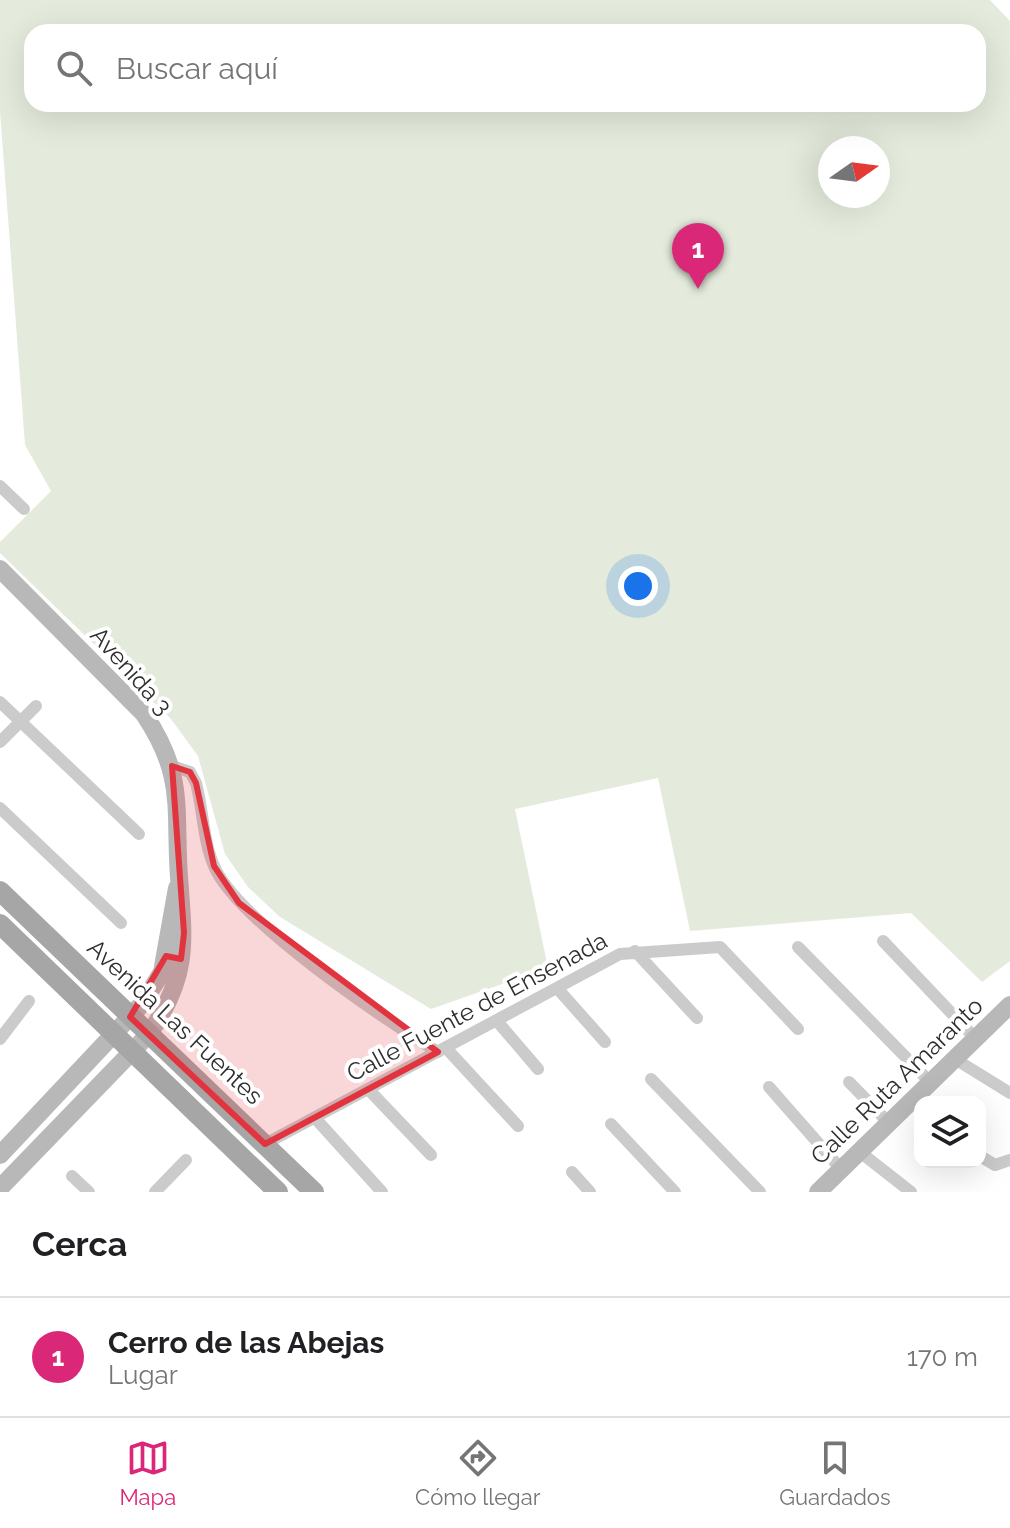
<!DOCTYPE html>
<html lang="es">
<head>
<meta charset="utf-8">
<style>
  body { margin:0; font-family:Raleway,sans-serif; background:#f6f6f6; color:#202124 }
  .controls { position:absolute; right:24px; bottom:24px; display:grid; overflow:hidden; border-radius:16px; box-shadow:0 8px 32px #0002 }
  .controls button { width:72px; height:72px; display:grid; place-items:center; padding:0; border:0; border-bottom:2px solid #e0e0e0; background:#fff; color:#202124; font:40px sans-serif }
  .compass { position:absolute; left:818px; top:136px; width:72px; height:72px; border-radius:50%; background:#fff; box-shadow:0 8px 32px #0002; rotate:76deg }
  .you { position:absolute; left:638px; top:586px; width:28px; height:28px; margin:-20px; border:6px solid #fff; border-radius:50%; background:#1a73e8; box-shadow:0 0 0 12px #1a73e833 }
  .badge { display:grid; place-items:center; width:52px; height:52px; border-radius:50%; background:#db2777; color:#fff; font-size:26px; font-weight:700 }
  .pin { position:absolute; translate:-50% -66px; filter:drop-shadow(0 2px 4px #0008) }
  .pin::after { content:''; position:absolute; top:42px; width:28px; height:24px; background:inherit; clip-path:polygon(0 0,100% 0,50% 100%) }
  .list { margin:0; padding:0; list-style:none }
  h2 { display:flex; justify-content:space-between; align-items:center; height:104px; margin:0; padding:0 32px; font-size:34px }
  h2 small { font-size:26px; font-weight:400; color:#757577 }
  .list li { display:grid; grid-template-columns:52px 1fr auto; gap:24px; align-items:center; box-sizing:border-box; height:120px; padding:0 32px; border-top:2px solid #e0e0e0 }
  .list b { display:block; font-size:30px; white-space:nowrap }
  .list p { margin:0; font-size:26px; white-space:nowrap; color:#757577 }
  .list em { font-size:26px; font-style:normal; color:#757577 }
  .icon { flex:none; width:44px; height:44px; fill:none; stroke:currentColor; stroke-width:2; stroke-linecap:round; stroke-linejoin:round }
  .map { position:relative; flex:none; width:1010px; height:1192px; overflow:hidden }
  .search { position:absolute; background:#fff; box-shadow:0 8px 32px #0002; left:24px; right:24px; top:24px; height:88px; display:flex; align-items:center; gap:20px; box-sizing:border-box; padding:0 28px; border-radius:24px; color:#757577; font-size:30px }
  .sheet { height:224px; background:#fff }
  nav { display:flex; justify-content:space-around; align-items:center; box-sizing:border-box; height:112px; border-top:2px solid #e0e0e0; background:#fff; font-size:22px; color:#757577 }
  nav a { display:grid; justify-items:center; gap:4px }
  nav .on { color:#db2777 }
  .map>svg:first-child { display:block }
  .grass { fill:#e4ebdc; fill-rule:evenodd }
  .lines { fill:none; stroke-linecap:round; stroke-linejoin:round }
  .street { stroke:#cbcbcb; stroke-width:12 }
  .secondary { stroke:#b8b8b8; stroke-width:18 }
  .primary { stroke:#a6a6a6; stroke-width:20 }
  .marked { fill:#e1343e; fill-opacity:0.2; stroke:#e1343e; stroke-width:6; stroke-linejoin:round }
  .labels { text-anchor:middle; stroke-width:8; stroke-linejoin:round; paint-order:stroke }
  .street-label { font-size:24px; fill:#2e2e2e; stroke:#fff }
</style>
</head>
<body>
<div class="map">
<svg width="1010" height="1192" viewBox="0 0 1010 1192">
  <rect width="100%" height="100%" fill="#fff"/>
  <!-- grass -->
  <path class="grass" d="M0,0H990L1010,21V961L982,982L911,913L690,931L658,778L515,809L548,968L431,1009L280,917L248,887L225,854L198,756L171,719L0,553V542L51,491L25,445L0,111ZM32,32H978V104H32ZM830,148H878V196H830Z"/>
  <g class="lines">
    <!-- street -->
    <path class="street" d="M0,486L24,509
      M0,702L139,834
      M0,742L36,706
      M172,766L190,772L196,783C203,809 203,841 214,866C236,919 386,1021 438,1052
      M0,808L121,923
      M883,941L975,1038
      M798,947L930,1082
      M635,951L697,1018
      M557,988L605,1042
      M497,1021L538,1069
      M0,1039L29,1001
      M446,1048L518,1126
      M955,1059L1010,1093
      M651,1079L760,1192
      M849,1082L889,1123
      M769,1087L841,1169
      M368,1089L431,1155
      M315,1118L382,1192
      M611,1124L675,1192
      M265,1144L620,954L720,947L798,1029
      M860,1152L911,1192
      M980,1156L995,1165L1010,1160
      M572,1172L590,1192
      M72,1176L89,1192
      M155,1192L186,1160"/>
    <!-- secondary -->
    <path class="secondary" d="M0,569L144,714C186,777 174,807 179,877C184,943 189,976 149,1034L0,1188
      M0,1155L142,1004L162,972L177,888
      M818,1192L1010,1005"/>
    <!-- primary -->
    <path class="primary" d="M0,891L314,1192
      M0,924L278,1192"/>
  </g>
  <!-- marked area -->
  <path class="marked" d="M172,766L190,772L196,783L214,866L239,903L438,1052L265,1144L130,1017L166,956L181,959L184,933Z"/>
  <g class="labels">
    <!-- street labels -->
    <g class="street-label">
      <text transform="translate(131 671) rotate(48)" y="8">Avenida 3</text>
      <text transform="translate(477 1007) rotate(-28)" y="8">Calle Fuente de Ensenada</text>
      <text transform="translate(175 1022) rotate(43)" y="8">Avenida Las Fuentes</text>
      <text transform="translate(897 1081) rotate(-44)" y="8">Calle Ruta Amaranto</text>
    </g>
  </g>
</svg>
<div class="controls">
<button><svg class="icon" aria-label="layers" viewBox="0 0 24 24"><path d="M12 4l9 5-9 5-9-5zM3 14l9 5 9-5"/></svg></button>
</div>
<svg class="compass" viewBox="-18 -18 36 36"><path d="M0-13l5 13h-10z" fill="#e53935"/><path d="M0 13l5-13h-10z" fill="#757577"/></svg>
<div class="you"></div>
<div class="pin badge" style="left:698px;top:289px">1</div>
<div class="search"><svg class="icon" aria-label="search" viewBox="0 0 24 24"><circle cx="10" cy="10" r="6"/><path d="M15 15l6 6"/></svg>Buscar aquí</div>
</div>
<section class="sheet">
<h2>Cerca<small></small></h2>
<ul class="list">
<li><span class="badge">1</span><div><b>Cerro de las Abejas</b><p>Lugar</p></div><em>170 m</em></li>
</ul>
</section>
<nav>
<a class="on"><svg class="icon" aria-label="map" viewBox="0 0 24 24"><path d="M3 6l6-2 6 2 6-2v14l-6 2-6-2-6 2zM9 4v14M15 6v14"/></svg>Mapa</a>
<a><svg class="icon" aria-label="directions" viewBox="0 0 24 24"><path d="M12 3l9 9-9 9-9-9zM9 14v-3h6M13 9l2 2-2 2"/></svg>Cómo llegar</a>
<a><svg class="icon" aria-label="saved" viewBox="0 0 24 24"><path d="M7 4h10v16l-5-4-5 4z"/></svg>Guardados</a>
</nav>
</body>
</html>
